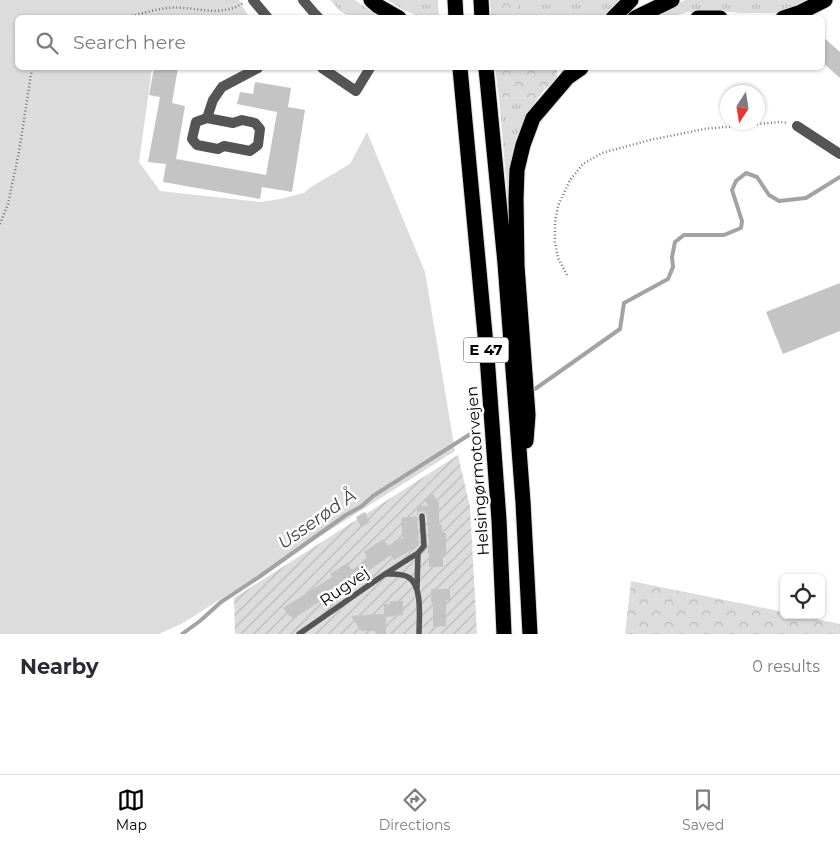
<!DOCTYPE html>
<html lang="en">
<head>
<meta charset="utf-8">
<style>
  body { margin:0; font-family:Montserrat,sans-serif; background:#f7f7f7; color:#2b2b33 }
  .controls { position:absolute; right:15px; bottom:15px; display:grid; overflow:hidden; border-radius:8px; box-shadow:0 1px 4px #0004 }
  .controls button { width:45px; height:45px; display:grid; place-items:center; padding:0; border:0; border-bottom:1px solid #e1e1e2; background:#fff; color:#2b2b33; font:25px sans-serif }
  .compass { position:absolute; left:720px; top:85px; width:45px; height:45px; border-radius:50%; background:#fff; box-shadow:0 1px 4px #0004; rotate:192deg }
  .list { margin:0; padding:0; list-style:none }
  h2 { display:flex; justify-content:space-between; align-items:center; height:65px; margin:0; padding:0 20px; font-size:21px }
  h2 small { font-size:16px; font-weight:400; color:#7c7c81 }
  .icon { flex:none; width:28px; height:28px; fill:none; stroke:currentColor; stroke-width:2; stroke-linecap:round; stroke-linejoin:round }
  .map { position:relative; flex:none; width:840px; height:634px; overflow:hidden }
  .search { position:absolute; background:#fff; box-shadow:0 1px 4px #0004; left:15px; right:15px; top:15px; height:55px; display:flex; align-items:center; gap:12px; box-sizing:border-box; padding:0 18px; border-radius:8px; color:#7c7c81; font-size:19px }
  .sheet { height:140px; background:#fff }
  nav { display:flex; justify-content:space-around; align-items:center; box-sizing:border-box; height:70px; border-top:1px solid #e1e1e2; background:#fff; font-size:14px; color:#7c7c81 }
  nav a { display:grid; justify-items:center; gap:2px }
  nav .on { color:#000 }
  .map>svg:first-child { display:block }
  .grass { fill:url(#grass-tufts) }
  .forest { fill:url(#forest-crowns) }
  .park { fill:#dcdcdc }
  .garden { fill:url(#garden-furrows) }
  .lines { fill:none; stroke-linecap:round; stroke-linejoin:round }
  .stream { stroke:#a3a3a3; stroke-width:4 }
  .building { fill:#c4c4c4 }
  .highway-casing { stroke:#dbdbdb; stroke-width:17 }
  .path { stroke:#777; stroke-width:2.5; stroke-dasharray:1 2.5; stroke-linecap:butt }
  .lane { stroke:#555; stroke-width:5.5 }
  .street { stroke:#555; stroke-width:10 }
  .highway { stroke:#000; stroke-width:15 }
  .labels { text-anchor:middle; stroke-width:5; stroke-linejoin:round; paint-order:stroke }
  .shield { fill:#fff; stroke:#4c4c4c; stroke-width:1 }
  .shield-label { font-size:15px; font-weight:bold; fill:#000 }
  .street-label { font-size:16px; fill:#000; stroke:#fff }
  .water-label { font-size:18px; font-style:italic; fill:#444; stroke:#fff }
</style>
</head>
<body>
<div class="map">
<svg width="840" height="634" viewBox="0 0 840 634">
  <defs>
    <pattern id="grass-tufts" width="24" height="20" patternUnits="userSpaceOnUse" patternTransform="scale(1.25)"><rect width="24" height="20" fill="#dcdcdc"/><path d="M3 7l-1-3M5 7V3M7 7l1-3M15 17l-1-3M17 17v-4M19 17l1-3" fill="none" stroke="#bbb"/></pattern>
    <pattern id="forest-crowns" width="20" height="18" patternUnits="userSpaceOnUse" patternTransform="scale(1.25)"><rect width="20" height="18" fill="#dcdcdc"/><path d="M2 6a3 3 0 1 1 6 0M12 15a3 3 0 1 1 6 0" fill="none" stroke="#bbb"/></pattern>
    <pattern id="garden-furrows" width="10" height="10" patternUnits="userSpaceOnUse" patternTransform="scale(1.25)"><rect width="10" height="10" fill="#dcdcdc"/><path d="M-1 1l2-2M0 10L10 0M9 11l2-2" fill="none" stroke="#bbb"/></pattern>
  </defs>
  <rect width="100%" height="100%" fill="#fff"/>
  <!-- grass -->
  <path class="grass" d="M330,0H355L379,17H350L340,11Z
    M387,0H438L439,17H420L404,10Z
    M517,0H624L602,18L517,17Z
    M685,0H813L793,9L774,13H740L719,11L688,12L670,17L649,18Z
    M499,97L538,98C535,103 530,108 527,114C511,144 512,181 509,214Z"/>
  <!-- forest -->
  <path class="forest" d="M490,0H517V17H491Z
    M495,68H557V79L545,89L538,98L499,97Z
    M631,581L784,612V615H797L840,624V634H625Z"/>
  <!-- park -->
  <path class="park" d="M0,0H239L249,17L18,18V68H152L139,162L160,191L260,202L280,199L304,193L311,187L350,164L367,132L425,272L455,451L183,623L159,634H0Z"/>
  <!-- garden -->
  <path class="garden" d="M458,455L470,507L477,634H235L234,598Z"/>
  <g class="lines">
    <!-- stream -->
    <path class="stream" d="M535,389L620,329L624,303L668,279L673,267L672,257L675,242L684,235H724L741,228L742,221L732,190L736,181L746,173L757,177L769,195L779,201L806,198L840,177
      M182,634L200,621L221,602L259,577L346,515L362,506L373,496L472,433"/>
  </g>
  <!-- building -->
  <path class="building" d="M822,36L840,52V78L822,62Z
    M154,68H178L172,103L185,106L176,159L266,175L277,112L237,104L240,92L253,94L255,82L291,88L288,107L305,110L292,192L262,187L260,199L163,182L166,164L148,162L160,97L149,95Z
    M840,283V331L783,354L766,312Z
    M433,494L439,503V525H442V533H446V556H443V567H429V553H427L429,546L427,515L426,513L422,511L419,512L417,516V506H428L424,499Z
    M365,512L370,522L361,527L356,517Z
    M417,516L419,544L418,546L394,560L391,555L357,579L343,588L342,587L293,619L291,616L290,617L283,608L332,577L330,574L347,563L352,570L368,559L364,552L383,539L388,546L403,538L401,524H402L401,518Z
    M431,589H450V600H446V626L433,627V603H432L431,601Z
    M390,601H403V615L386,617V634H376L375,631H361L351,616L384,614V604H390Z"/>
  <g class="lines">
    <defs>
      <path id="highway" d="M371,0L378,6L399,18
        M455,0L456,18
        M481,0L482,18
        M613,18L631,0
        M635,18L672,0
        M698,18H720
        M783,18L801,12L825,0
        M460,68L487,356L499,520L504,634
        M486,68L505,263L523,502L530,634
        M526,441L528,415L517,266L516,199L517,170L523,145L533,118L568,77L581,68"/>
    </defs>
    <!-- highway casing -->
    <use href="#highway" class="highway-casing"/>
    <!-- path -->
    <path class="path" d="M125,18C139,14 153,10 167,8C194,5 218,19 243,3
      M0,224L8,204L19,152L32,68
      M567,275L558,258L555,242V222L558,206L570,180L583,164L602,153L650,140L704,129L780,122L788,123"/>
    <!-- lane -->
    <path class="lane" d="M385,574L418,553L424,546L422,516
      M417,588L418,553
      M299,634L385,574C392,574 402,573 408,577C423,585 419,619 419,634"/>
    <!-- street -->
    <path class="street" d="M253,0L268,18
      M303,0L314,13L319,18
      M322,68L356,91L370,68
      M207,118L233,123L242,120L255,123L260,129L258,145L250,151L224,146L218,149L197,145L192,139L196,122Z
      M207,118L213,100L222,87L258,68
      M797,126L840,154"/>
    <!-- highway -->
    <use href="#highway" class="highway"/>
  </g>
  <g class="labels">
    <!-- shield labels -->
    <rect class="shield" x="463.5" y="337.5" width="45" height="25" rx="4"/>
    <g class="shield-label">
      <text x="486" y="355">E 47</text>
    </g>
    <!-- street labels -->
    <g class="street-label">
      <text transform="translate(477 471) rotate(-94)" y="6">Helsingørmotorvejen</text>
      <text transform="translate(344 586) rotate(-35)" y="6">Rugvej</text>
    </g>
    <!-- water labels -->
    <g class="water-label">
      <text transform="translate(317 519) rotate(-35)" y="6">Usserød Å</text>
    </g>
  </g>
</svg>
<div class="controls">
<button><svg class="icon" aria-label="locate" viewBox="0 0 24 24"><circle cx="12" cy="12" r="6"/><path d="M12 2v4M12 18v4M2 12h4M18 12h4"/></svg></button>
</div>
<svg class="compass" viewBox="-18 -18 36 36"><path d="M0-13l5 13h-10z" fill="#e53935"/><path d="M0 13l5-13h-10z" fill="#7c7c81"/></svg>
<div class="search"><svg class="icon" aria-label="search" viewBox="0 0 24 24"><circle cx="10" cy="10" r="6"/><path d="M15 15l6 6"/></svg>Search here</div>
</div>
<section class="sheet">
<h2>Nearby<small>0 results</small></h2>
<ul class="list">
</ul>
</section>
<nav>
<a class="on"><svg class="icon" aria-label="map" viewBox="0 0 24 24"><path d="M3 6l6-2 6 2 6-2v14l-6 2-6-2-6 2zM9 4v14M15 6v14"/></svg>Map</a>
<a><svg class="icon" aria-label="directions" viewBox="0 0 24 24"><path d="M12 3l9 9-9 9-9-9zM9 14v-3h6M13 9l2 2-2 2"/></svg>Directions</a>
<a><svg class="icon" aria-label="saved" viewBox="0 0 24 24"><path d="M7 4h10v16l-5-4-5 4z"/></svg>Saved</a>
</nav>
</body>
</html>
